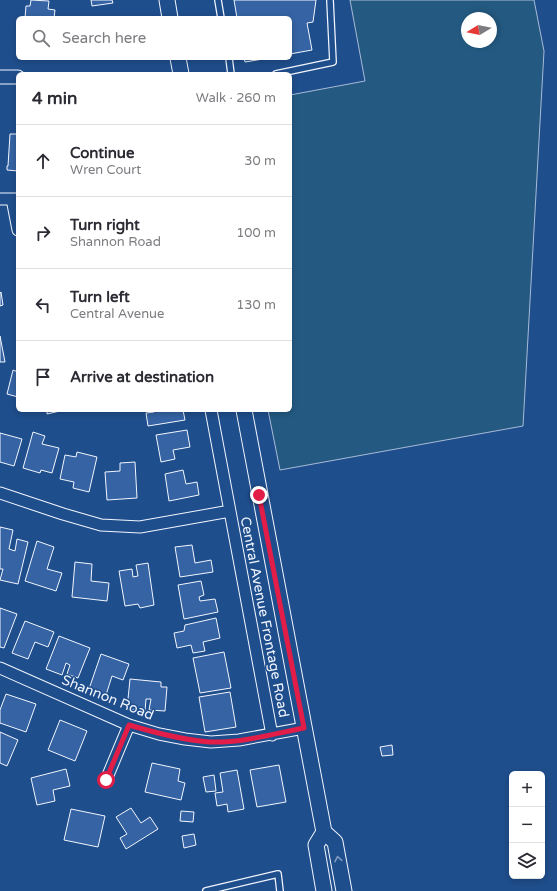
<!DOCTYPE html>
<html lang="en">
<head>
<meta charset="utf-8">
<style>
  body { margin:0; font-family:"Varela Round",sans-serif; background:#f2f2f3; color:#2b2b33 }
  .controls { position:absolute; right:12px; bottom:12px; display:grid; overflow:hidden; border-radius:6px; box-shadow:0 2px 6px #0003 }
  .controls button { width:36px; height:36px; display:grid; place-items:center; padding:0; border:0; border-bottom:1px solid #e1e1e2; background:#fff; color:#2b2b33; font:20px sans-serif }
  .compass { position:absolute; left:461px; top:12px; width:36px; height:36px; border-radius:50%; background:#fff; box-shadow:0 2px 6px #0003; rotate:260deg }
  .stop { position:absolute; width:12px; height:12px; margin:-9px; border:3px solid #e11d48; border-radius:50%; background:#fff }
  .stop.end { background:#e11d48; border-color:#fff; box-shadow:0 1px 4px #0008 }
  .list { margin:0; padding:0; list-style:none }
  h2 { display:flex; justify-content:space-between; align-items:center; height:52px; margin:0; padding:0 16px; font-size:17px }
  h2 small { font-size:13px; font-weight:400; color:#7c7c81 }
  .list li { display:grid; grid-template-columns:26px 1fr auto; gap:12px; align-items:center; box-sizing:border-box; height:72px; padding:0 16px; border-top:1px solid #e1e1e2 }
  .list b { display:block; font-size:15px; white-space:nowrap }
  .list p { margin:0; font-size:13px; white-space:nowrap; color:#7c7c81 }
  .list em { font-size:13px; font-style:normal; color:#7c7c81 }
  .icon { flex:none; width:22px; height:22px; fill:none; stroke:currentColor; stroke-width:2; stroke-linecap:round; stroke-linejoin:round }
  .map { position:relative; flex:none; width:557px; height:891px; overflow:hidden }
  .search { position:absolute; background:#fff; box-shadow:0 2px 6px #0003; left:16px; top:16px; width:276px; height:44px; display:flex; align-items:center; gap:10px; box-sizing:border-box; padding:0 14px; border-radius:6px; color:#7c7c81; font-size:15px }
  .panel { position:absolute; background:#fff; box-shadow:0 2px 6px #0003; left:16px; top:72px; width:276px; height:340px; border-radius:6px }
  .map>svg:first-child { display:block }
  .green { fill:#245a82; stroke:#a8bbd7; fill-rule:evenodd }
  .building { fill:#3563a3; stroke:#f2f6ff }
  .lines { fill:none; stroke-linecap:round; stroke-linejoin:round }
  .service-casing { stroke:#f2f6ff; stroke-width:8 }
  .minor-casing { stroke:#f2f6ff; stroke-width:13 }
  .tertiary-casing { stroke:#f2f6ff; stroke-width:15 }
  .secondary-casing { stroke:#f2f6ff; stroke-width:17 }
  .service { stroke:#1f4e8c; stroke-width:5.5 }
  .minor { stroke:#1f4e8c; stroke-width:11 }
  .tertiary { stroke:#1f4e8c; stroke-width:13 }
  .secondary { stroke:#1f4e8c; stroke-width:15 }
  .oneway { stroke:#7e9ac0 }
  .route { stroke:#e11d48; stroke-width:5 }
  .labels { text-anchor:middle; stroke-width:3; stroke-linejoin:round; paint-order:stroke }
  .street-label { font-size:14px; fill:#f2f6ff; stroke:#1f4e8c }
</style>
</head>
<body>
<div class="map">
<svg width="557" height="891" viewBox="0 0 557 891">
  <rect width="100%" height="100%" fill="#1f4e8c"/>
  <!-- green -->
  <path class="green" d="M350,0H534L544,51L523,426L280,470L268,410H290V95L365,81ZM467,18H491V42H467Z"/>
  <!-- building -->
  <path class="building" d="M31,0L49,1L48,9L55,10L54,18H25L26,6H30Z
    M91,0H112L113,3L92,6Z
    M234,0H316L313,22L307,23L312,50L290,54V18H237Z
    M244,58H269L245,62Z
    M10,134H18V171L7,170V166H8Z
    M1,292L3,305L0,306V293Z
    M0,336L5,362H0Z
    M13,370L18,372V397L7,394Z
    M47,410H60V411L47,414Z
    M154,410H183L185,420L148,426L146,413L154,412Z
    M187,430L190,447L173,450L175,459L161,462L156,435Z
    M33,432L45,436L42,444L59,448L52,473L41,470L40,473L23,468Z
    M0,433L22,439L14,466L0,462Z
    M77,452L97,457L89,492L73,488L74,482L60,479L65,455L76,457Z
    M135,462L137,498L107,500L105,472L120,471V463Z
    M183,470L186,484L197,482L199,495L169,501L165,474Z
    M0,527L13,530L9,549L15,551L17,539L28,542L18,584L0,580L3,569H0Z
    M37,541L54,547L47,569L62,573L56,591L25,581Z
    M192,545L195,563L211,560L213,572L180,577L175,547Z
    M75,562L92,564L91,581L109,583L107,601L72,597Z
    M148,563L154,605L140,608L138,604L125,606L119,571L132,569L133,577L138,576L136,565Z
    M201,581L204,595L199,597L200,601L215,599L218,612L184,619L178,585Z
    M0,608L17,614L4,648L0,647Z
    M216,618L220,638L203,642L205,651L193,653L191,645L177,648L174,633L184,631L185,625Z
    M25,621L54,632L48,647L35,642L28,659L12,653Z
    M59,636L90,648L78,678L67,674L70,665L66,663L62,675L46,669Z
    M224,652L231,688L200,693L193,658Z
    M101,654L129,664L123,680L112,676L106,695L89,689Z
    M130,679L161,682V687H167L165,711L149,710L151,699H146L145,711L127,709Z
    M230,692L236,727L205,732L199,697Z
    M6,694L36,704L26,732L0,723V710Z
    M60,720L87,731L75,761L48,750Z
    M0,732L18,740L7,766L0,763Z
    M392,745L393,755L382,756L380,747Z
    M152,763L180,769L178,781L185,783L181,800L145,792Z
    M279,765L286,802L257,807L250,770Z
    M66,769L70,786L53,790L55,801L37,805L31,778Z
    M237,770L244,809L228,812L227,804L217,806L215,793L223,792L220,773Z
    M214,775L216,791L206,792L203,777Z
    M131,808L141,823L150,817L158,829L126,849L120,838L127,834L116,817Z
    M71,809L105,816L98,847L64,840Z
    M181,811L194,812L193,822L180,821Z
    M194,834L196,845L184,848L182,836Z"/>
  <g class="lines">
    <defs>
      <path id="service" d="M218,0L221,18
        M229,58L231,74
        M276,74L333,62L330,0
        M206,891L278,874L280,891"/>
      <path id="minor" d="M0,199H18
        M12,199L18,230
        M211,410L272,735
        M0,493L63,514L101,525L140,527L230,511
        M0,668L129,725L159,734L185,739L211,742L239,740L304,728
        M106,780L129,725"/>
      <path id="tertiary" d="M0,77H18"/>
      <path id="secondary" d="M167,0L170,18
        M178,58L181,74
        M244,410L324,832L335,842L344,891
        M324,832L316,845L324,891"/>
    </defs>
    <!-- service casing -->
    <use href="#service" class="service-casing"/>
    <!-- minor casing -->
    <use href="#minor" class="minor-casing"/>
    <!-- tertiary casing -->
    <use href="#tertiary" class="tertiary-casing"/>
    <!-- secondary casing -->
    <use href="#secondary" class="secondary-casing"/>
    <!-- service -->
    <use href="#service" class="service"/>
    <!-- minor -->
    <use href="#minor" class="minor"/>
    <!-- tertiary -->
    <use href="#tertiary" class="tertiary"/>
    <!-- secondary -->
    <use href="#secondary" class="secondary"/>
  </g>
  <!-- one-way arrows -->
  <defs><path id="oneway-chevron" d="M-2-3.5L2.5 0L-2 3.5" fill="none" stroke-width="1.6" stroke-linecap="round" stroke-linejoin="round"/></defs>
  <use class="oneway" href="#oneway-chevron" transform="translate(338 859) rotate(-101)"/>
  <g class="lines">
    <!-- route -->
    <path class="route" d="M106,780L129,725C156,733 182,740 210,742C242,743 273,734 304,728L259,495"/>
  </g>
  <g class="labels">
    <!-- street labels -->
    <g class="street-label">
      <text transform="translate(265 617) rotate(79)" y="5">Central Avenue Frontage Road</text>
      <text transform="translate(108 697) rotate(22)" y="5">Shannon Road</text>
    </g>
  </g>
</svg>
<div class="controls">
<button>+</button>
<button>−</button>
<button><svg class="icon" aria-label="layers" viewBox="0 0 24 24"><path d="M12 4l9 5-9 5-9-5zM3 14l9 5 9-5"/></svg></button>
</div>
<svg class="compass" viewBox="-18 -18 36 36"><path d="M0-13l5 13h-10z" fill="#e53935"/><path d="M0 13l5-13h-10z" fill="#7c7c81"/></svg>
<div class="stop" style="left:106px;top:780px"></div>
<div class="stop end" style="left:259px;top:495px"></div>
<div class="search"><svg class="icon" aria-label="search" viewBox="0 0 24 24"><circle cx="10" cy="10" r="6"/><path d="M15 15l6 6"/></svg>Search here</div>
<section class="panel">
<h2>4 min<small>Walk · 260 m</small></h2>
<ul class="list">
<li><svg class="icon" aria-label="ahead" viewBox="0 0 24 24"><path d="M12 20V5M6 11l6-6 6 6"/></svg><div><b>Continue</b><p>Wren Court</p></div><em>30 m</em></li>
<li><svg class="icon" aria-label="right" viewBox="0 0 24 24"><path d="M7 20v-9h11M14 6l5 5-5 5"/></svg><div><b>Turn right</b><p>Shannon Road</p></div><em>100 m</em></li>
<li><svg class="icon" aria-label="left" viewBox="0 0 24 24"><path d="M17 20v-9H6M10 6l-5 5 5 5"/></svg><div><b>Turn left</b><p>Central Avenue</p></div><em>130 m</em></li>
<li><svg class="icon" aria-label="arrive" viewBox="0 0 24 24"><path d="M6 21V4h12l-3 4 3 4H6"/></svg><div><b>Arrive at destination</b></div></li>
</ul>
</section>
</div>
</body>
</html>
